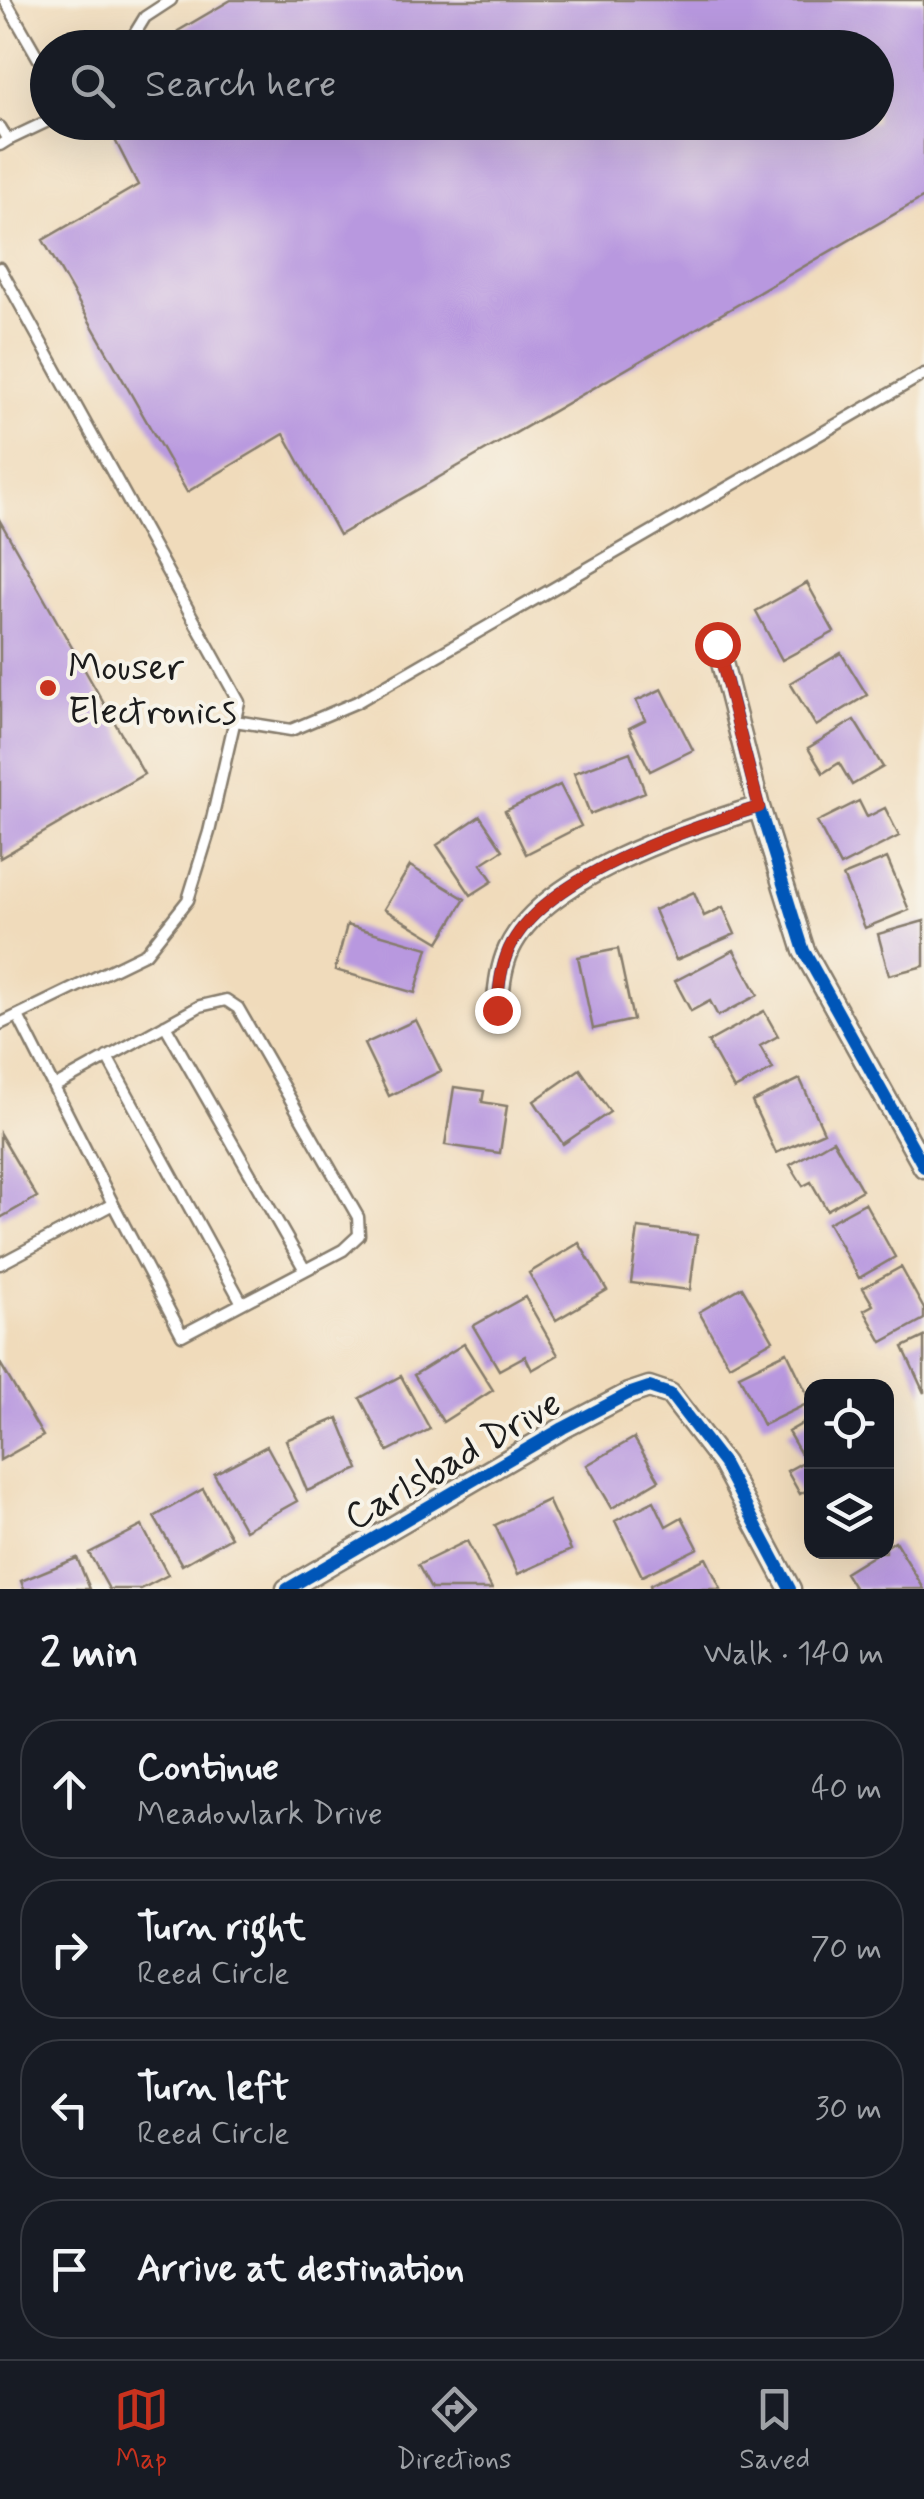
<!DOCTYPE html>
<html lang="en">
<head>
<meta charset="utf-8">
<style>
  body { margin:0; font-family:Mynerve,sans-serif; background:#242831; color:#f1f3f6 }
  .controls { position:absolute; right:30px; bottom:30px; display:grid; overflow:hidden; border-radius:20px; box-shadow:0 10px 40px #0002 }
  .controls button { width:90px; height:90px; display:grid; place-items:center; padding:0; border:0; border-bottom:2px solid #363941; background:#171b24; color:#f1f3f6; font:50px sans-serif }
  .stop { position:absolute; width:30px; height:30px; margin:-22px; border:8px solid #c8321e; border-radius:50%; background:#fff }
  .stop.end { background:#c8321e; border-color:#fff; box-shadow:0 2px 10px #0008 }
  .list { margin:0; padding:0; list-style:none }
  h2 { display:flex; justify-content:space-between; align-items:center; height:130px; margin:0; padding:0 40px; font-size:42px }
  h2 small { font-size:32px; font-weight:400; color:#9ea1a6 }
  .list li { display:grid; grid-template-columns:65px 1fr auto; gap:30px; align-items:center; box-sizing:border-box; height:140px; margin:0 20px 20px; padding:0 20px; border:2px solid #363941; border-radius:40px }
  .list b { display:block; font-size:38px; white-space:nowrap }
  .list p { margin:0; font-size:32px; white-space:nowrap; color:#9ea1a6 }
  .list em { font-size:32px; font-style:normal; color:#9ea1a6 }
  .icon { flex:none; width:55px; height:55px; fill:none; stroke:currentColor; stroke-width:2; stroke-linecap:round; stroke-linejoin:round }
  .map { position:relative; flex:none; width:924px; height:1589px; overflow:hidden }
  .search { position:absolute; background:#171b24; box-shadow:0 10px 40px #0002; left:30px; right:30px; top:30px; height:110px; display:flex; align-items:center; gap:25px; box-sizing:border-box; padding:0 35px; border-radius:55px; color:#9ea1a6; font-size:38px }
  .sheet { height:770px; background:#171b24 }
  nav { display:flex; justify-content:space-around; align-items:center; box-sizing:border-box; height:140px; border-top:2px solid #363941; background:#171b24; font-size:28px; color:#9ea1a6 }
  nav a { display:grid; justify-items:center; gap:5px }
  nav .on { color:#c8321e }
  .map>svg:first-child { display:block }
  .building { fill:#b898df }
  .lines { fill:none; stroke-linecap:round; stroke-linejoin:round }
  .lane-casing { stroke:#867c6c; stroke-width:15 }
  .street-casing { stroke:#867c6c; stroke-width:25 }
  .lane { stroke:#fff; stroke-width:10 }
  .street { stroke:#fff; stroke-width:20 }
  .cycleway-casing { stroke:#f7f3e8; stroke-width:19 }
  .cycleway { stroke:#0057b8; stroke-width:12 }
  .route { stroke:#c8321e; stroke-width:12 }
  .poi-dot { fill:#c8321e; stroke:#f7f3e8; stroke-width:4 }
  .labels { text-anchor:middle; stroke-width:8; stroke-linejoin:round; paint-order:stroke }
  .poi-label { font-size:38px; fill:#1c1c1c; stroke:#f7f3e8; text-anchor:start }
  .street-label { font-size:38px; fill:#1c1c1c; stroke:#f7f3e8 }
</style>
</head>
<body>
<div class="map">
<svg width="924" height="1589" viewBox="0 0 924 1589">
  <rect width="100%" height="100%" fill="#f7f3e8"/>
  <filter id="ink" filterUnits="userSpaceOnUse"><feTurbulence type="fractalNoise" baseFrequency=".01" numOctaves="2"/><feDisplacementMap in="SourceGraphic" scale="20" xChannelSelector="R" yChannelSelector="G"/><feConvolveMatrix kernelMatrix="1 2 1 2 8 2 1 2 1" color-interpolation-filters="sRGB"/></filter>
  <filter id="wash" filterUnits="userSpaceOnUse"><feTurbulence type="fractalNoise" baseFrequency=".0048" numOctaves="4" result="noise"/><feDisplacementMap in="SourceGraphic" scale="40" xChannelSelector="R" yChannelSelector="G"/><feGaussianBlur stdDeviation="2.25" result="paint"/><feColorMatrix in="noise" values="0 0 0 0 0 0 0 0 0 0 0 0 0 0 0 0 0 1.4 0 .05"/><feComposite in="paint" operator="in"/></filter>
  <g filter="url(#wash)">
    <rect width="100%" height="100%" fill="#f0dbbb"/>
    <g id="blocks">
      <!-- building -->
      <path class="building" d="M231,0H924V197L339,535L284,434L187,492L43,240L138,185L113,136L135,122H876V48H187L178,31Z
        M0,521L144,774L0,858Z
        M807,583L834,632L782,660L756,611Z
        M841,653L867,695L816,726L790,683Z
        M662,689L693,750L650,771L629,728L645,720L636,701Z
        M854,720L883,767L852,785L839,763L823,773L808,748Z
        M630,752L645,792L590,814L574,773Z
        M560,785L581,826L526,854L505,811Z
        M859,801L867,817L885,808L899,836L840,866L817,822Z
        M480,816L503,850L481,864L493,881L471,895L437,845Z
        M887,858L909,910L865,928L843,876Z
        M410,866L465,899L439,942L384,909Z
        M694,892L704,916L723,907L735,934L676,960L654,910Z
        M924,921V966L889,975L878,934Z
        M347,925L428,948L415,993L335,970Z
        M618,949L633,1020L593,1029L578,957Z
        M734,950L758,995L718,1016L710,1001L691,1011L675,981Z
        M764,1011L778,1036L760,1046L773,1069L734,1089L708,1042Z
        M416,1020L441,1071L389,1096L364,1044Z
        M580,1069L610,1112L563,1144L534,1101Z
        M800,1079L824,1132L776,1153L752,1102Z
        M454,1087L484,1091L482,1102L507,1106L500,1153L445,1145Z
        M0,1134L37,1197L0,1218Z
        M833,1140L862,1190L827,1210L811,1182L803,1186L790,1165Z
        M865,1203L895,1257L859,1278L828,1223Z
        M638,1228L697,1235L690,1290L631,1283Z
        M579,1243L607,1290L556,1320L529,1273Z
        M901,1267L924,1309V1319L882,1342L864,1310L873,1305L863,1288Z
        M742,1287L773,1340L729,1365L699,1312Z
        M525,1297L558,1355L532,1370L525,1356L499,1370L473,1326Z
        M924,1337V1393L903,1347Z
        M464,1344L493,1390L443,1422L414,1375Z
        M787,1352L811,1402L763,1425L739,1375Z
        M0,1363L43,1436L0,1460Z
        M401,1376L430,1429L388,1451L360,1398Z
        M338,1418L359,1469L307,1491L286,1440Z
        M812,1418V1487L800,1494L787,1471L805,1461L788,1432Z
        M634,1438L659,1480L612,1508L587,1465Z
        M267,1446L297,1501L245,1530L214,1474Z
        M203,1489L231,1537L182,1565L154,1517Z
        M548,1500L571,1550L518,1574L495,1525Z
        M654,1501L666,1526L682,1517L698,1548L642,1576L615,1521Z
        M142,1526L168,1575L141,1589H109L89,1553Z
        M467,1541L492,1589H431L418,1565Z
        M895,1541L924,1589H855L845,1573L879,1552H886V1547Z
        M77,1558L90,1589H24L21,1581Z
        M706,1558L721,1589H651L650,1585Z"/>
    </g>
  </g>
  <g filter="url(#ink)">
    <use href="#blocks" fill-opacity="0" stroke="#867c6c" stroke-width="2.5"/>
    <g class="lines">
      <defs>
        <path id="lane" d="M5,0L48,75
          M126,48L145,17L171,0
          M0,127L8,140L0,145
          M8,140L48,121
          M0,268L239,702L209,832L188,900L146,953L0,1024
          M235,721L291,730L357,702L924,374
          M165,1025L305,1270
          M107,1057L242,1303
          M54,1087L200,1006L226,1000L238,1008L358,1217L359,1235L343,1250L182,1335L113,1204
          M0,1264L113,1204L18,1016"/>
        <path id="street" d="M717,643L759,807L804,951L924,1167
          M497,1010C499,989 500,969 509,949C543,876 687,829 759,807
          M287,1589L563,1428L628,1394L649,1387L670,1394L723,1463L790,1589"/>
      </defs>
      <!-- lane casing -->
      <use href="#lane" class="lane-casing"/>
      <!-- street casing -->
      <use href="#street" class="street-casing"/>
      <!-- lane -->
      <use href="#lane" class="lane"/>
      <!-- street -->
      <use href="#street" class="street"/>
      <defs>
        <path id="cycleway" d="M717,643L759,807L804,951L924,1167
          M497,1010C499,989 500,969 509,949C543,876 687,829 759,807
          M287,1589L563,1428L628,1394L649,1387L670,1394L723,1463L790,1589"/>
      </defs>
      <!-- cycleway casing -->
      <use href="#cycleway" class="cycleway-casing"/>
      <!-- cycleway -->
      <use href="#cycleway" class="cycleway"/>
    </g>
  </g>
  <g class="lines" filter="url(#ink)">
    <!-- route -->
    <path class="route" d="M497,1010C499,989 500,969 509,949C543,876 687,829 759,807L717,644"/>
  </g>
  <!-- markers -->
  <circle class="poi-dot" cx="48" cy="688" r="10"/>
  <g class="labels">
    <!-- poi labels -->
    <g class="poi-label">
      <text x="68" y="679">Mouser<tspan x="68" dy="44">Electronics</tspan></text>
    </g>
    <!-- street labels -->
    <g class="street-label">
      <text transform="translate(452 1459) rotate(-30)" y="13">Carlsbad Drive</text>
    </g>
  </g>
</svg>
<div class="controls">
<button><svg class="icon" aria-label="locate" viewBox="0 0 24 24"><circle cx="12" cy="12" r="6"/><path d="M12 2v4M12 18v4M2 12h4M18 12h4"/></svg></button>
<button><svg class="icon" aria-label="layers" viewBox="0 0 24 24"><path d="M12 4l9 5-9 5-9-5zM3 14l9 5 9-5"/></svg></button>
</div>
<div class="stop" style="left:717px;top:644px"></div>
<div class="stop end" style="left:497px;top:1010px"></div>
<div class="search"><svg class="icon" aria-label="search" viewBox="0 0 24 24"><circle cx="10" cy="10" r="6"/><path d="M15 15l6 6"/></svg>Search here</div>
</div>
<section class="sheet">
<h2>2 min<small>Walk · 140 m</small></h2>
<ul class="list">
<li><svg class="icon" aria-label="ahead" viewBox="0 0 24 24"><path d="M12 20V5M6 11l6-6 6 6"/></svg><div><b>Continue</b><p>Meadowlark Drive</p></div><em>40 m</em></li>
<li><svg class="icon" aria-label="right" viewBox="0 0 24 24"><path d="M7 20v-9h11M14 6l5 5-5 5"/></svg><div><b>Turn right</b><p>Reed Circle</p></div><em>70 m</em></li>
<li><svg class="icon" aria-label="left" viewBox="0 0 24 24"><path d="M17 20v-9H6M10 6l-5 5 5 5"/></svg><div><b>Turn left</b><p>Reed Circle</p></div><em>30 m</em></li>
<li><svg class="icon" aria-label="arrive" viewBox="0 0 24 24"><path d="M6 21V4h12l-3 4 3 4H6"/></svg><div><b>Arrive at destination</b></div></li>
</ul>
</section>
<nav>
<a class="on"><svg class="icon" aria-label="map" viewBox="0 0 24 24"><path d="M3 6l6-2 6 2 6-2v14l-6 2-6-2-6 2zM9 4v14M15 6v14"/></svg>Map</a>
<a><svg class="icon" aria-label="directions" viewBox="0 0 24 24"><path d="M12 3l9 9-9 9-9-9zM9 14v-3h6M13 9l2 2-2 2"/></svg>Directions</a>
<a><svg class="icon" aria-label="saved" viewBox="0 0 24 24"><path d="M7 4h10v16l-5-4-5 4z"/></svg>Saved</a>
</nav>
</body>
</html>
